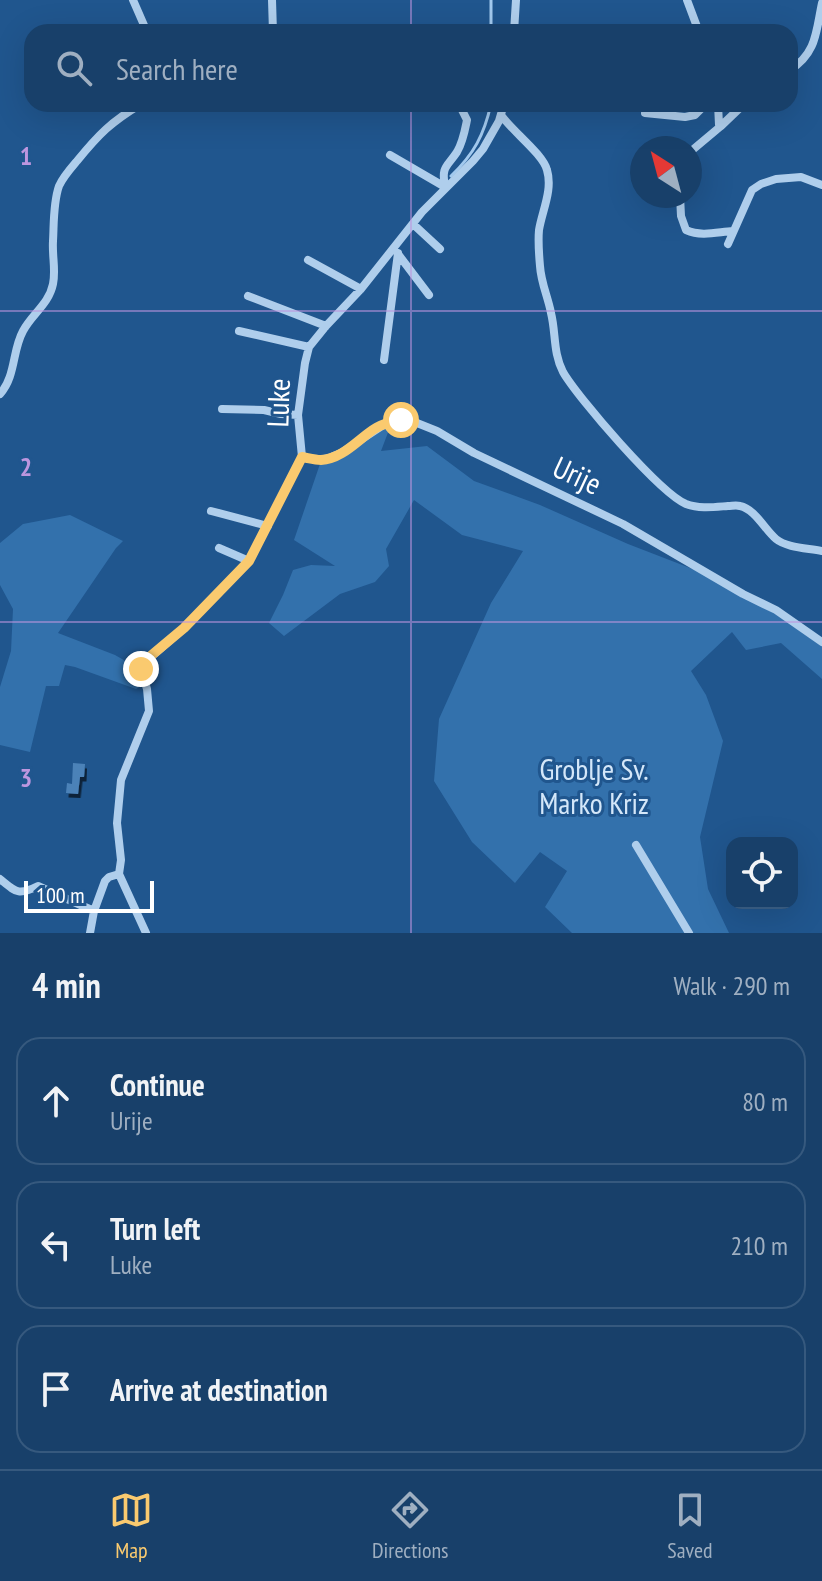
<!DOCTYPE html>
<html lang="en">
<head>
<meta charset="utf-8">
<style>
  body { margin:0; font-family:"PT Sans Narrow",sans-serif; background:#214770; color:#f1f3f6 }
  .controls { position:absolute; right:24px; bottom:24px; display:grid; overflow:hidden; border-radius:16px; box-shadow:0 8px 32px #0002 }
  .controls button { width:72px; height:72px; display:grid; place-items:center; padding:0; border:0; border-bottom:2px solid #36597e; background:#18406a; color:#f1f3f6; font:40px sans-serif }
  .compass { position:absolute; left:630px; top:136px; width:72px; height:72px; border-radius:50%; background:#18406a; box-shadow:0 8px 32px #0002; rotate:324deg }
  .scale { position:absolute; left:24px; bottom:20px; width:130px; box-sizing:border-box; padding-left:8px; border:4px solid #fff; border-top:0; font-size:22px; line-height:28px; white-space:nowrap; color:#fff; -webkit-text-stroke:6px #20568e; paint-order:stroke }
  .stop { position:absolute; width:24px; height:24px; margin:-18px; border:6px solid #faca6f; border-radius:50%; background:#fff }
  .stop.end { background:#faca6f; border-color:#fff; box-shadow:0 2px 8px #0008 }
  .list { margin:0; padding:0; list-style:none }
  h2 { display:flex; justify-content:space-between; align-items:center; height:104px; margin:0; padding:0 32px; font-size:34px }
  h2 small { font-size:26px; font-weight:400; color:#9fafc1 }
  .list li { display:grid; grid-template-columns:52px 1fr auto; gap:24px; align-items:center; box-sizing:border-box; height:128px; margin:0 16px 16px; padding:0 16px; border:2px solid #36597e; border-radius:24px }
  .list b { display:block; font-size:30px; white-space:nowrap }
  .list p { margin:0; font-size:26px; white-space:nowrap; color:#9fafc1 }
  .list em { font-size:26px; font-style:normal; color:#9fafc1 }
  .icon { flex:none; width:44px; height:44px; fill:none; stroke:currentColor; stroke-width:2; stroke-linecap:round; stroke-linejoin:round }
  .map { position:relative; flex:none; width:822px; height:933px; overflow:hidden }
  .search { position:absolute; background:#18406a; box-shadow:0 8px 32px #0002; left:24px; right:24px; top:24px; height:88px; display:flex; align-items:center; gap:20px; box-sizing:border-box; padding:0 28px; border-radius:24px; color:#9fafc1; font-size:30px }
  .sheet { height:536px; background:#18406a }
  nav { display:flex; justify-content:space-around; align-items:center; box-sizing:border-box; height:112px; border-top:2px solid #36597e; background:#18406a; font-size:22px; color:#9fafc1 }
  nav a { display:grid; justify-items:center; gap:4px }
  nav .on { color:#faca6f }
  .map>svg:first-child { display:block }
  .green { fill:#3371ac }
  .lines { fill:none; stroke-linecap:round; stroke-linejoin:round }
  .stream { stroke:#a2c9ee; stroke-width:3 }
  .building { fill:#4c82b8; filter:url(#shadow) }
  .minor { stroke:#afceec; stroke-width:8 }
  .route { stroke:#faca6f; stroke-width:10 }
  .grid { fill:none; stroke:#bd96df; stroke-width:2; stroke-opacity:0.55 }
  .labels { text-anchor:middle; stroke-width:6; stroke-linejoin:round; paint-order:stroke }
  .street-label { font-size:30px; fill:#fff; stroke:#20568e }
  .park-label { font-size:30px; fill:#d4e7f9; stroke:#20568e }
  .grid-label { font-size:26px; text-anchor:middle; font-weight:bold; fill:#bd96df; stroke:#20568e; stroke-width:6; stroke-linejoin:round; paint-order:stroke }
</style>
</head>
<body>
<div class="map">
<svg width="822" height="933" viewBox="0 0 822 933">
  <defs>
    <filter id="shadow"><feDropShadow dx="2.5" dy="4.5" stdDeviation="0" flood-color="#0009"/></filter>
  </defs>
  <rect width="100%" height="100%" fill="#20568e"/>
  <!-- green -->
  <path class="green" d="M392,422L381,451L427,446L474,481L540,505L628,544L734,585L822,646V679L781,643L746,650L732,632L691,671L706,695L723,741L700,837L708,889L729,933H572L545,907L567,871L540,852L515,883L472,842L434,781L439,719L491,603L523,551L462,535L414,500L386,549L389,566L375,582L340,594L284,636L269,623L283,595L293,570L311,565L335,566L294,540L321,461Z
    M70,515L123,541L116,548L58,633L115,655L136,667L141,686L136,689L75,667L65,665L59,686H46L30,752L0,745V687L11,651L13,609L0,585V543L23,524Z"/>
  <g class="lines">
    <!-- stream -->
    <path class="stream" d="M491,32V0
      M451,176C474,154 484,135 491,104"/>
  </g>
  <!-- building -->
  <path class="building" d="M73,763L85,764L84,777H80L78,794L66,793L67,783L72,784Z"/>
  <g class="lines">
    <!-- minor -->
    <path class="minor" d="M133,0L147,32
      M272,0L273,32
      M687,0L699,32
      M514,32L516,0
      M790,70C817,53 816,31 822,3
      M718,104L719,125L721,126L744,104
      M645,113L685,117L695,115L706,104
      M501,115C512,131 543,154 547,170C553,190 542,211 539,230C538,241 539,255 540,266C541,283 548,297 551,313C556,333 553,353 563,372C578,398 660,493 686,504C699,509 714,507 728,506C732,506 736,505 740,506C755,509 765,530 776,539C787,548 808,548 822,551
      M690,152L721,126
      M390,155L445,187
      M445,187C441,166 447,167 457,152C463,142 465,130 467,120L460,106L457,104
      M680,196L681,216L686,230C702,237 717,232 733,231
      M413,224L440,249
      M728,244L752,190L761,184L776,179L801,177L822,185
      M398,254L429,295
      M308,260L361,289
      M248,296L326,326
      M239,331L309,347
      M384,360L398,253
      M0,394C16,376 12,351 23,331C32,314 49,304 53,284C56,270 52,256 53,241C54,224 53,203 59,186C63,177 71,168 77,161C99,134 111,122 141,104
      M222,409L264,410L281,414L298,415
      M302,457L319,460L329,458L341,453L385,424L401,420L417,423L437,431L474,453L623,524L743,594L776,610L822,642
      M211,511L268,526
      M219,548L249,561
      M636,845L689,933
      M0,879C16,892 18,896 38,886L94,911
      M90,933L94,911L105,881L109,877L119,874
      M146,933L119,874L121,860L117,823L121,780L149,711L147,689L141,669L142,665L184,628L249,561L302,457L298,415L305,363L309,347L326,326L361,289L422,212L473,161L483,149L499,121L504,104"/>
  </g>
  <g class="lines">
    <!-- route -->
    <path class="route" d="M141,669L142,665L147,659L184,628L249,561L302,457C308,458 315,460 321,460C343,459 359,438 376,428C384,423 392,422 401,420"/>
  </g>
  <!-- grid -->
  <path class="grid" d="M411,0V32M411,104V933M0,311H822M0,622H822"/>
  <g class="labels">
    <!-- street labels -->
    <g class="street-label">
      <text transform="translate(279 403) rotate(-88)" y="10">Luke</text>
      <text transform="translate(577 476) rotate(25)" y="10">Urije</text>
    </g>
    <!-- park labels -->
    <g class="park-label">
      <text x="594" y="780">Groblje Sv.<tspan x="594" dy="34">Marko Kriz</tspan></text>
    </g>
  </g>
  <g class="grid-label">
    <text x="26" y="165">1</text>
    <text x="26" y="476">2</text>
    <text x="26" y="787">3</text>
  </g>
</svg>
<div class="controls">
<button><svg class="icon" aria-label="locate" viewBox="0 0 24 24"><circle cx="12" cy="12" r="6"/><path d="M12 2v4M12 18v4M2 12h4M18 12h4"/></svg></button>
</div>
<svg class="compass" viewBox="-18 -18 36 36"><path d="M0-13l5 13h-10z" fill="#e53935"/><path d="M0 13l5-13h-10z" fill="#9fafc1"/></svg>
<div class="scale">100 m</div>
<div class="stop" style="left:401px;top:420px"></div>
<div class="stop end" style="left:141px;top:669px"></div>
<div class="search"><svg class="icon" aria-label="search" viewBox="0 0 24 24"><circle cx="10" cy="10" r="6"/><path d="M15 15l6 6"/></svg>Search here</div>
</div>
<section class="sheet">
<h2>4 min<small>Walk · 290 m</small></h2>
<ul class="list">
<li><svg class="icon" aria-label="ahead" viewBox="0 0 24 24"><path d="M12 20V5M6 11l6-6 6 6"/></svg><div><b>Continue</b><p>Urije</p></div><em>80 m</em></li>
<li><svg class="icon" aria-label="left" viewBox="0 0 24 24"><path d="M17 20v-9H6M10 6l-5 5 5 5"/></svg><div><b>Turn left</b><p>Luke</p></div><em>210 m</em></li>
<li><svg class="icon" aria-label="arrive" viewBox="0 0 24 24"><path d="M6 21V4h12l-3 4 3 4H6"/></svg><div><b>Arrive at destination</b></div></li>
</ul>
</section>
<nav>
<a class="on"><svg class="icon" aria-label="map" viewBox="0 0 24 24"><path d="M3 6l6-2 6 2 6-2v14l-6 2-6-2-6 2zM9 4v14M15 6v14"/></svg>Map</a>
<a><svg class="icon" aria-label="directions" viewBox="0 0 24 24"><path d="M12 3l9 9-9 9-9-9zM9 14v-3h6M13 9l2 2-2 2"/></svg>Directions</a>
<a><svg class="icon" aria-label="saved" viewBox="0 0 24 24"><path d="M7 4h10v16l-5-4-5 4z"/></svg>Saved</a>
</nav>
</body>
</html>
